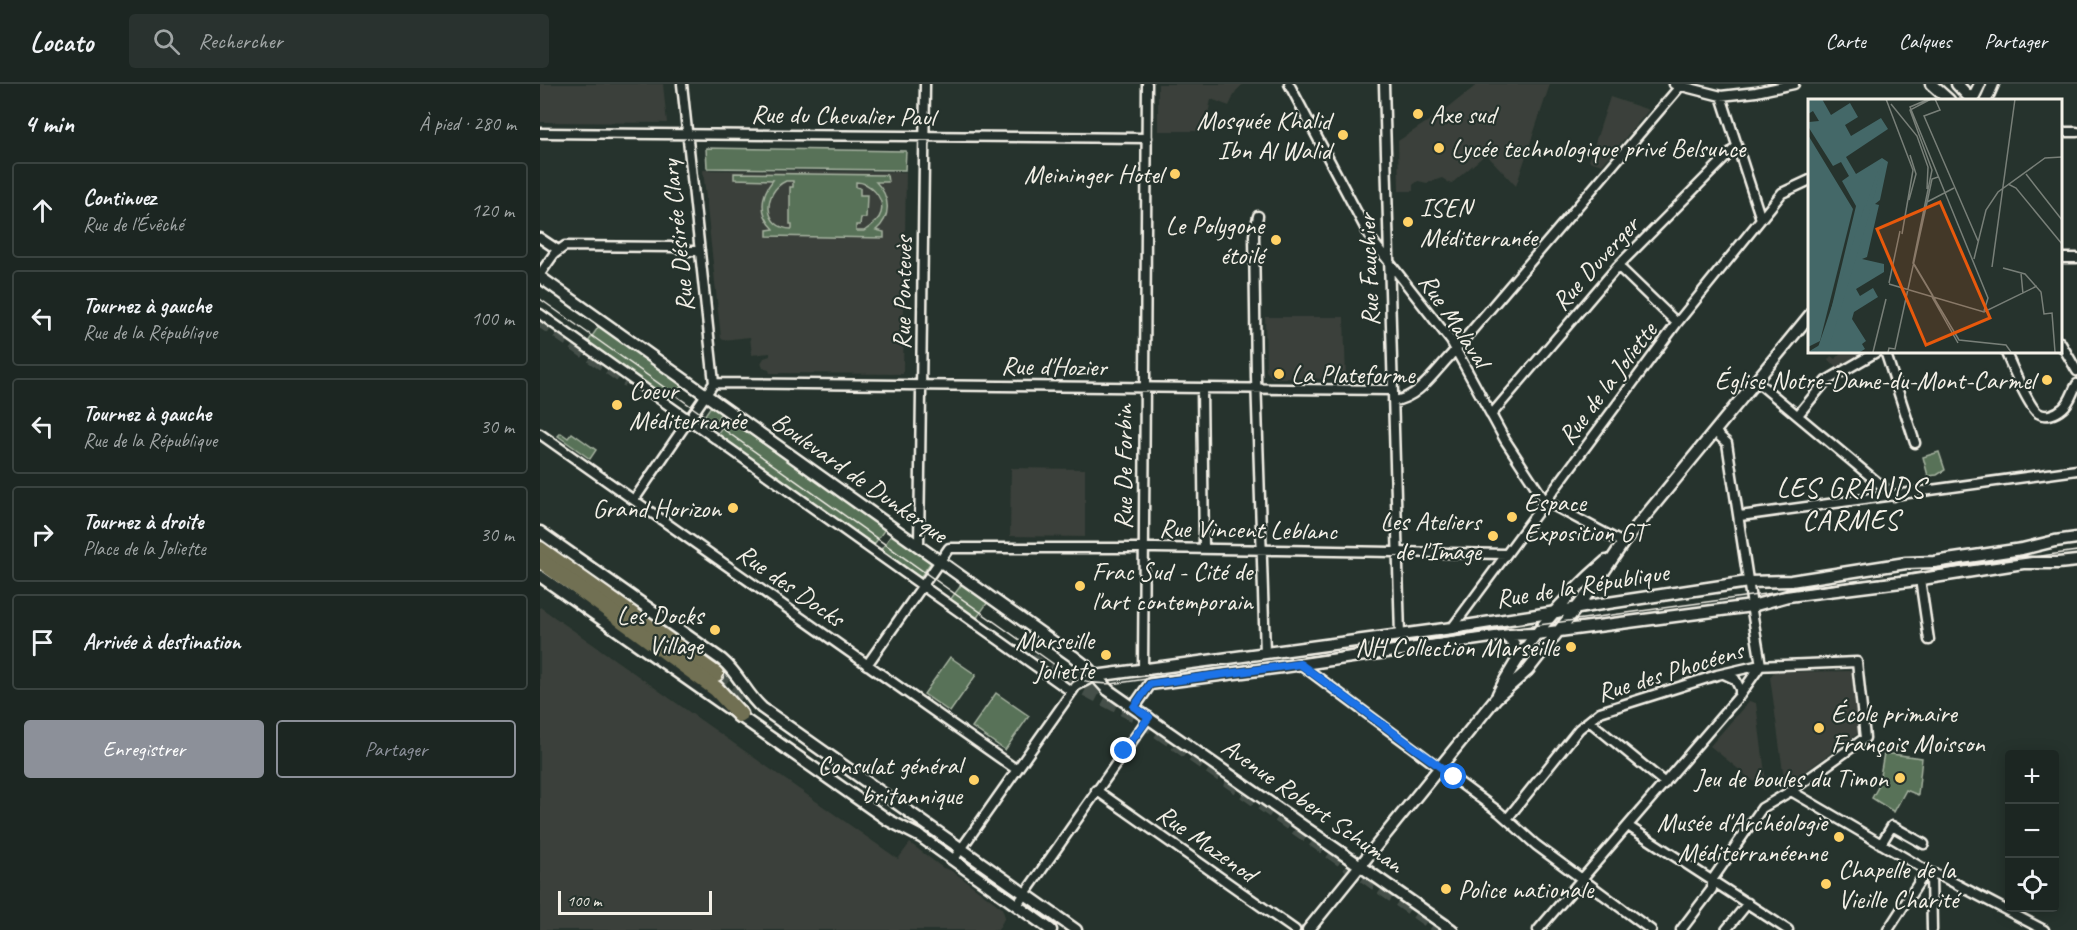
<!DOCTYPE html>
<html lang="fr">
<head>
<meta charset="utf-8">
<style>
  body { margin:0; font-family:Caveat,sans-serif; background:#29322f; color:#f1f3f6 }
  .controls { position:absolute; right:18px; bottom:18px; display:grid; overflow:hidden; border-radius:6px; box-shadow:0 3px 15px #0003 }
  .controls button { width:54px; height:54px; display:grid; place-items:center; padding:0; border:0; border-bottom:2px solid #3a4340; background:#1c2622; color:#f1f3f6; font:30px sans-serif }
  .scale { position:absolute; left:18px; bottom:15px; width:154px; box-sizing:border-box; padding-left:6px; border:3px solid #f4f1e8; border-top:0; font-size:16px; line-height:21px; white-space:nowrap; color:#f4f1e8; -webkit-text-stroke:4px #26332d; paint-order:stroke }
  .stop { position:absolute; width:18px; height:18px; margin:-14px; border:4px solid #1a73e8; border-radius:50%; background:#fff }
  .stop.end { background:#1a73e8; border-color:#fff; box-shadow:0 2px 6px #0008 }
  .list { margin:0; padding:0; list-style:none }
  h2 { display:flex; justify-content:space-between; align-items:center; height:78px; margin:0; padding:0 24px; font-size:26px }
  h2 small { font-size:20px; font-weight:400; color:#a0a5a5 }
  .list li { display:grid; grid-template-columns:39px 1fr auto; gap:18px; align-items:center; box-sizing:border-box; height:96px; margin:0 12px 12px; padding:0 12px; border:2px solid #3a4340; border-radius:6px }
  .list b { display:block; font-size:22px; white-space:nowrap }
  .list p { margin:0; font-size:20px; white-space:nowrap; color:#a0a5a5 }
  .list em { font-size:20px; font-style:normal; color:#a0a5a5 }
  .actions { display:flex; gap:12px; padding:18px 24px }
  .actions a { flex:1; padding:14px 0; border:2px solid #8c9099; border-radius:6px; text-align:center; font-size:21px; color:#8c9099 }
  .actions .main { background:#8c9099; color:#fff }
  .icon { flex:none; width:33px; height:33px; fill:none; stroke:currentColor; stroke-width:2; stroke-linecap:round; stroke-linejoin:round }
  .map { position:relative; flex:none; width:1537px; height:846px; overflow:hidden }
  header { display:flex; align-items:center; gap:36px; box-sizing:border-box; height:84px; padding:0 30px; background:#1c2622; border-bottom:2px solid #3a4340 }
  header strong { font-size:28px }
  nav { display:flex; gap:33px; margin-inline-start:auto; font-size:21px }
  .search { width:420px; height:54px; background:#29322f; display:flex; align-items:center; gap:15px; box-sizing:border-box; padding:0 21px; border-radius:6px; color:#a0a5a5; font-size:22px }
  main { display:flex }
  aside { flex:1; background:#1c2622 }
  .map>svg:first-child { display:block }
  .built { fill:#3a403a }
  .green { fill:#587258; stroke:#a6b2a0; stroke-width:1.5; fill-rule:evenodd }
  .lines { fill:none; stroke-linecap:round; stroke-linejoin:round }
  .trunk-tunnel { stroke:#455049; stroke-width:14; stroke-dasharray:14 7; stroke-linecap:butt }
  .minor-casing { stroke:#f4f1e8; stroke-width:13 }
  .tertiary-casing { stroke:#f4f1e8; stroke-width:15 }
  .secondary-casing { stroke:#f4f1e8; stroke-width:15 }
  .trunk-casing { stroke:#f4f1e8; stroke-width:18 }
  .motorway-casing { stroke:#f4f1e8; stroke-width:20 }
  .minor { stroke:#26332d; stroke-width:8 }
  .tertiary { stroke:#26332d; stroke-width:10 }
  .secondary { stroke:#26332d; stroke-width:10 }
  .trunk { stroke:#716f52; stroke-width:14 }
  .motorway { stroke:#716f52; stroke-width:15 }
  .tram { stroke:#f4f1e8; stroke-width:1.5 }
  .route { stroke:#1a73e8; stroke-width:8 }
  .poi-dot { fill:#ffd166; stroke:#26332d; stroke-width:2 }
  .labels { text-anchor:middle; stroke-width:4.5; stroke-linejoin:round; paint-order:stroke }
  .poi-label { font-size:26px; fill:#f4f1e8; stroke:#26332d; text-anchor:end }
  .street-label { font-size:26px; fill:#f4f1e8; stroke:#26332d }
  .quarter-label { font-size:28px; letter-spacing:1.5px; fill:#f4f1e8; stroke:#26332d }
  .inset-river { fill:none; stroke:#446868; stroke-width:3 }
  .inset-road { fill:none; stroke:#787f78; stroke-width:1.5 }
  .view { fill:#e8590c; fill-opacity:0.15; stroke:#e8590c; stroke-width:3 }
  .inset-edge { fill:none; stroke:#f4f1e8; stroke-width:3 }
</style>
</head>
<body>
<header>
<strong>Locato</strong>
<div class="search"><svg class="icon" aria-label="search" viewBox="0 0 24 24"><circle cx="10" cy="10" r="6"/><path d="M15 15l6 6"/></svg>Rechercher</div>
<nav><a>Carte</a><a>Calques</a><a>Partager</a></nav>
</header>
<main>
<aside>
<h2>4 min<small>À pied · 280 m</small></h2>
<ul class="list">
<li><svg class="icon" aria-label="ahead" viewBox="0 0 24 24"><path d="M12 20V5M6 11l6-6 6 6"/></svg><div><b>Continuez</b><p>Rue de l'Évêché</p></div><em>120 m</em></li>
<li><svg class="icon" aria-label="left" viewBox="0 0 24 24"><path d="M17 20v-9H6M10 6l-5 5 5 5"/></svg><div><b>Tournez à gauche</b><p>Rue de la République</p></div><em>100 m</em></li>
<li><svg class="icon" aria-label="left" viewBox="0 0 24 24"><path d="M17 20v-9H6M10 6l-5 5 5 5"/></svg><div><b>Tournez à gauche</b><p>Rue de la République</p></div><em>30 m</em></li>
<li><svg class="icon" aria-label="right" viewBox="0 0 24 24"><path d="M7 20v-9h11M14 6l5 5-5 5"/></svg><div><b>Tournez à droite</b><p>Place de la Joliette</p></div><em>30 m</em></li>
<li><svg class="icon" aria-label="arrive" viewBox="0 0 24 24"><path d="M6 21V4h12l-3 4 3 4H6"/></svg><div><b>Arrivée à destination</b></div></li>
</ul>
<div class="actions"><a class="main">Enregistrer</a><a>Partager</a></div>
</aside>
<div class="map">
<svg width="1537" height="846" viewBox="0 0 1537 846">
  <rect width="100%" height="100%" fill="#26332d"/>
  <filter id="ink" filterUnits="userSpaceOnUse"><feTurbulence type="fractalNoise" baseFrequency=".0167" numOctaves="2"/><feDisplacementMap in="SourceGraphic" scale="12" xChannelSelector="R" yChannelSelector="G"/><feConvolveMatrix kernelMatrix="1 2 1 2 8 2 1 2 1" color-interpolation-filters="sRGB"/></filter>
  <g filter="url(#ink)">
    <!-- built -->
    <path class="built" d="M0,0H123L127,39L0,38Z
      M618,0H703L696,7L689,22L671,15L665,47H618Z
      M938,0H1010L976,102L946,70L911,100L902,94L887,99L878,97L873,101V107H859L858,57L905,26Z
      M1070,13L1109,26L1062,81L1049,77Z
      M163,86L366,88L363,290L230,289L229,286L223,284L221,279L224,274L230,272V269L212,271L210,253L183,256L181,254Z
      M725,233H804L806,295L732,294L726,287Z
      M1302,267H1324L1297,283L1288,276L1291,272L1295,275Z
      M471,384L545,385V453L470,452Z
      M0,523L358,775L370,759L403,784L410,786L422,794L462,824L465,833L459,844L458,846H0Z
      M1313,587L1320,648L1245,702L1230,593L1234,588Z
      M1209,617L1216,619L1227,705L1224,706L1170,662Z"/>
    <!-- green -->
    <path class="green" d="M166,64L366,67L365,86L167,84Z
      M194,89L347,91L348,98H336C350,112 352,133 336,146L344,148V154L227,152V146L234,145C219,130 220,112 233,96L194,95ZM246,97H253V103H250V140H252V145C223,145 222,108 246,97ZM316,98C330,98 345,114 341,129C339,137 330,143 324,147H316V141H320L321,134H326L327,111H320V104L316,103Z
      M59,242L142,301L130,317L48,258Z
      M171,322L181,329L170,345L160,338Z
      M189,334L345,445L333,462L177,350Z
      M21,349L28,354L32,349L56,366L50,375L18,352Z
      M1399,368L1405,386L1397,391L1388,392L1383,373Z
      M352,450L391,478L379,495L340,467Z
      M422,500L448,518L436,535L410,516Z
      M410,573L436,591L410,628L384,610Z
      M456,609L489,632L465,666L432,643Z
      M1344,669L1382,674L1378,711L1366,706L1354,728L1332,714L1338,703Z"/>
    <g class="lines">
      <!-- trunk-tunnel -->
      <path class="trunk-tunnel" d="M0,236L88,297
        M490,576L595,631L902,846
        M176,590L216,618"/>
      <defs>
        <path id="minor" d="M142,0L174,299
          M749,0L831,155L911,257L965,356L1005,417L1083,459
          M844,0L860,551
          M1134,0L1181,12L1216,8L1254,0
          M1181,12L1221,135
          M1520,48H1537
          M0,49L607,54
          M718,132L714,151L716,293L725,569
          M0,154L18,166
          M1520,174H1537
          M1078,182L1137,239
          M0,190L14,170L25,162L133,163L149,167H160
          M0,230L532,608
          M1520,258L1537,287
          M1345,267L1375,359
          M1465,267C1471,280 1488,322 1498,329C1506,334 1516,330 1523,324C1531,317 1532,308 1537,300
          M1216,297L1354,412
          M174,299L853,306
          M662,304L664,465
          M853,317C877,315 894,289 910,272L1142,0
          M951,331L1078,182L1197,62
          M1258,331L1286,297L1338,267
          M1175,348L1187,359L1212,522
          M0,350L477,686
          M94,416L174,299
          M1200,432L1537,386
          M379,462L385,0
          M1380,495L1389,556
          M1212,527L1221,581
          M912,544L1137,239L1242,109L1270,96
          M760,580L959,728L996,761L1111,846
          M327,581L409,464H615L966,470
          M603,586L607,0
          M1184,590L1195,595L1200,605V611
          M1049,637L1125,699
          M556,706L755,846
          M1251,707L1391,789L1401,792L1504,846
          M967,735L1039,645L1060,628L1177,591L1216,582L1317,578L1325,654L1251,707L1222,724L1172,796
          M1088,742L1248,846
          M1341,760L1352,742L1384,760
          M414,775L536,602L555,592
          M1391,789L1392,846
          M477,821L609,633
          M998,846L1200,611L1221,581
          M1141,846L1172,805V796
          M1186,846L1208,819
          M1348,846L1383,792L1391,789"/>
        <path id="tertiary" d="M1391,0L1409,16
          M1417,0L1432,16
          M0,448L182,576C199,590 206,610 222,624L536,846
          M0,492L348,736L381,753L511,846
          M965,551L974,560L977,576
          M555,592L912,544L1016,528
          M594,623L610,600L742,583L965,551L996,550
          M819,781L912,846"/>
        <path id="secondary" d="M1432,16L1440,0
          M1446,16L1453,0
          M0,193L533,572L546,582L568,606L819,781
          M1016,528L1055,521L1208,498L1251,497L1366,479L1394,478L1482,465L1515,457L1537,454
          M996,550L1212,522L1248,512L1369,497L1483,479H1518L1537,477
          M958,610C981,562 1025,512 1066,477
          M768,846L956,614L988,586L1056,499L1083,459L1270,231"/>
        <path id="trunk" d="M0,465L176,590"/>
        <path id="motorway" d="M0,476L176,605L200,631"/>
      </defs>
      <!-- minor casing -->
      <use href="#minor" class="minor-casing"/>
      <!-- tertiary casing -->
      <use href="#tertiary" class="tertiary-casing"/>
      <!-- secondary casing -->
      <use href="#secondary" class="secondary-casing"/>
      <!-- trunk casing -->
      <use href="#trunk" class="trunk-casing"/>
      <!-- motorway casing -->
      <use href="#motorway" class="motorway-casing"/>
      <!-- minor -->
      <use href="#minor" class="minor"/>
      <!-- tertiary -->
      <use href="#tertiary" class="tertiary"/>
      <!-- secondary -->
      <use href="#secondary" class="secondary"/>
      <!-- trunk -->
      <use href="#trunk" class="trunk"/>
      <!-- motorway -->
      <use href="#motorway" class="motorway"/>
      <!-- tram -->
      <path class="tram" d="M0,215L522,586C540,598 557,602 578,599L1537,467"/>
    </g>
  </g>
  <g class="lines" filter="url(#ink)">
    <!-- route -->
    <path class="route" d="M584,667L609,633L594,623L610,600L760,580L914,693"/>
  </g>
  <!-- markers -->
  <g class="poi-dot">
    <circle cx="878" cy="30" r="6"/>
    <circle cx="803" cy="51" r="6"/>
    <circle cx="899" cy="64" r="6"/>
    <circle cx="635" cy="90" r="6"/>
    <circle cx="868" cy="138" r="6"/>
    <circle cx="736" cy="156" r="6"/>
    <circle cx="739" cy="290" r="6"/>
    <circle cx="1507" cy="296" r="6"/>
    <circle cx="77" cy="321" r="6"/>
    <circle cx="193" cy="424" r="6"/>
    <circle cx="972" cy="433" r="6"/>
    <circle cx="953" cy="452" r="6"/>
    <circle cx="540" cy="502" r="6"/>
    <circle cx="175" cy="546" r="6"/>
    <circle cx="1031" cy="563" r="6"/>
    <circle cx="566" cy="571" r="6"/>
    <circle cx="1279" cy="644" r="6"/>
    <circle cx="1360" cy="694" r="6"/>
    <circle cx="434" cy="696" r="6"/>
    <circle cx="1299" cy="753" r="6"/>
    <circle cx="1286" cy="800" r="6"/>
    <circle cx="906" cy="805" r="6"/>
  </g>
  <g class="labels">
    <!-- poi labels -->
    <g class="poi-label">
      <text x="890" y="39" text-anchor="start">Axe sud</text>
      <text x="791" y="45">Mosquée Khalid<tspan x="791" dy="30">Ibn Al Walid</tspan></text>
      <text x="911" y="73" text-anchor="start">Lycée technologique privé Belsunce</text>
      <text x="623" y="99">Meininger Hotel</text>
      <text x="880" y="132" text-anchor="start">ISEN<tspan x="880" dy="30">Méditerranée</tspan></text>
      <text x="724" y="150">Le Polygone<tspan x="724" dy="30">étoilé</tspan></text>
      <text x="751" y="299" text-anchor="start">La Plateforme</text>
      <text x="1495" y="305">Église Notre-Dame-du-Mont-Carmel</text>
      <text x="89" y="315" text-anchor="start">Coeur<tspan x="89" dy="30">Méditerranée</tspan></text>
      <text x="984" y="427" text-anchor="start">Espace<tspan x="984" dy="30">Exposition GT</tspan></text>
      <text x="181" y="433">Grand Horizon</text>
      <text x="941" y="446">Les Ateliers<tspan x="941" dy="30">de l'Image</tspan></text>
      <text x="552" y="496" text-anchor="start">Frac Sud - Cité de<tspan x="552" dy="30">l'art contemporain</tspan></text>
      <text x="163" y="540">Les Docks<tspan x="163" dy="30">Village</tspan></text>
      <text x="554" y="565">Marseille<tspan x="554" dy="30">Joliette</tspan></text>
      <text x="1019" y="572">NH Collection Marseille</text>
      <text x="1291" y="638" text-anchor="start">École primaire<tspan x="1291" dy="30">François Moisson</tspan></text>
      <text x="422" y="690">Consulat général<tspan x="422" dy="30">britannique</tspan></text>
      <text x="1348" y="703">Jeu de boules du Timon</text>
      <text x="1287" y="747">Musée d'Archéologie<tspan x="1287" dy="30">Méditerranéenne</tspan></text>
      <text x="1298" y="794" text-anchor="start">Chapelle de la<tspan x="1298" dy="30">Vieille Charité</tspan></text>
      <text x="918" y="814" text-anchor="start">Police nationale</text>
    </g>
    <!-- street labels -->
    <g class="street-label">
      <text transform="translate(303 31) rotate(1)" y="9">Rue du Chevalier Paul</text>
      <text transform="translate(137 152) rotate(-96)" y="9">Rue Désirée Clary</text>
      <text transform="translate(1055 179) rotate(-48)" y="9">Rue Duverger</text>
      <text transform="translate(828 186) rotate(-92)" y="9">Rue Fauchier</text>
      <text transform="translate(362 209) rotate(-89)" y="9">Rue Pontevès</text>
      <text transform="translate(915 236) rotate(56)" y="9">Rue Malaval</text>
      <text transform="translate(514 282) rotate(1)" y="9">Rue d'Hozier</text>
      <text transform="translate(1067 299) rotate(-53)" y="9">Rue de la Joliette</text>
      <text transform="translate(583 383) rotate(-90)" y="9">Rue De Forbin</text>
      <text transform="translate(320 393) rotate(35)" y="9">Boulevard de Dunkerque</text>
      <text transform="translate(708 445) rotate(1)" y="9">Rue Vincent Leblanc</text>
      <text transform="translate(251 501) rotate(35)" y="9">Rue des Docks</text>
      <text transform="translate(1042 501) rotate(-9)" y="9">Rue de la République</text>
      <text transform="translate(1130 587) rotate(-17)" y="9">Rue des Phocéens</text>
      <text transform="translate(773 721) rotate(35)" y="9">Avenue Robert Schuman</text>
      <text transform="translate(667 759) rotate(35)" y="9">Rue Mazenod</text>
    </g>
    <!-- quarter labels -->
    <g class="quarter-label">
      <text x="1311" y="413">LES GRANDS<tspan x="1311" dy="32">CARMES</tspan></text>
    </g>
  </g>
  <!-- overview -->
  <g transform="translate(1268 15)">
    <rect width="254" height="254" fill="#26332d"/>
    <path d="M0,0H14L23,16L42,4L50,18L37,26L43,37L73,19L80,30L38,58L48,75L74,59L80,63L72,101L67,105L71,106L59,158L54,160L76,165V173L48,190L52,197L65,189L70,198L46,213L44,220L58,242L54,245L57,250L52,253H0L15,244L48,107L34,82L41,77L33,63L25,67L1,29V23L11,22L5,12L0,15ZM0,36L45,110L12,242L0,248Z" fill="#446868"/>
    <path class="inset-river" d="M62,106L68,85M10,253L75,61M12,253L58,107M14,253L59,107M16,253L65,93M17,253L61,108M18,253L61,111"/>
    <path class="inset-road" d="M78,0L105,71L94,135M121,0L102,8L180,199L176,212M123,0L102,11L124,71L105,164L151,241L198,246L203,253M127,0L132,11L116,17L170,142M83,5L109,37L120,68L119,90M218,75L254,121M200,85L208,89L254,145M120,99L124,80L130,78M101,101L108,75L102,56M119,103L146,89M166,160L178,111L190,93L237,59L254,58M106,165L125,197M184,168L207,0M195,169L217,175L233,193L236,215L244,214L247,253M213,174L215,195M81,184L92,132M81,185L176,213L229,187M100,190L120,99M124,198L150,244M65,253L78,200M80,253L81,249L87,250L100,190"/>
    <path class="view" d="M132,103L182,219L118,246L69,130Z"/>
    <rect width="254" height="254" class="inset-edge"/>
  </g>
</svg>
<div class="controls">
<button>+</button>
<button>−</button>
<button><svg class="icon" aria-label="locate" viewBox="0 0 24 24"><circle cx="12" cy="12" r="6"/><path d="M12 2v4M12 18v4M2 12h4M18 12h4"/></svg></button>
</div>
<div class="scale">100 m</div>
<div class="stop" style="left:914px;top:693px"></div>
<div class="stop end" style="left:584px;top:667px"></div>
</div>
</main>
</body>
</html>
